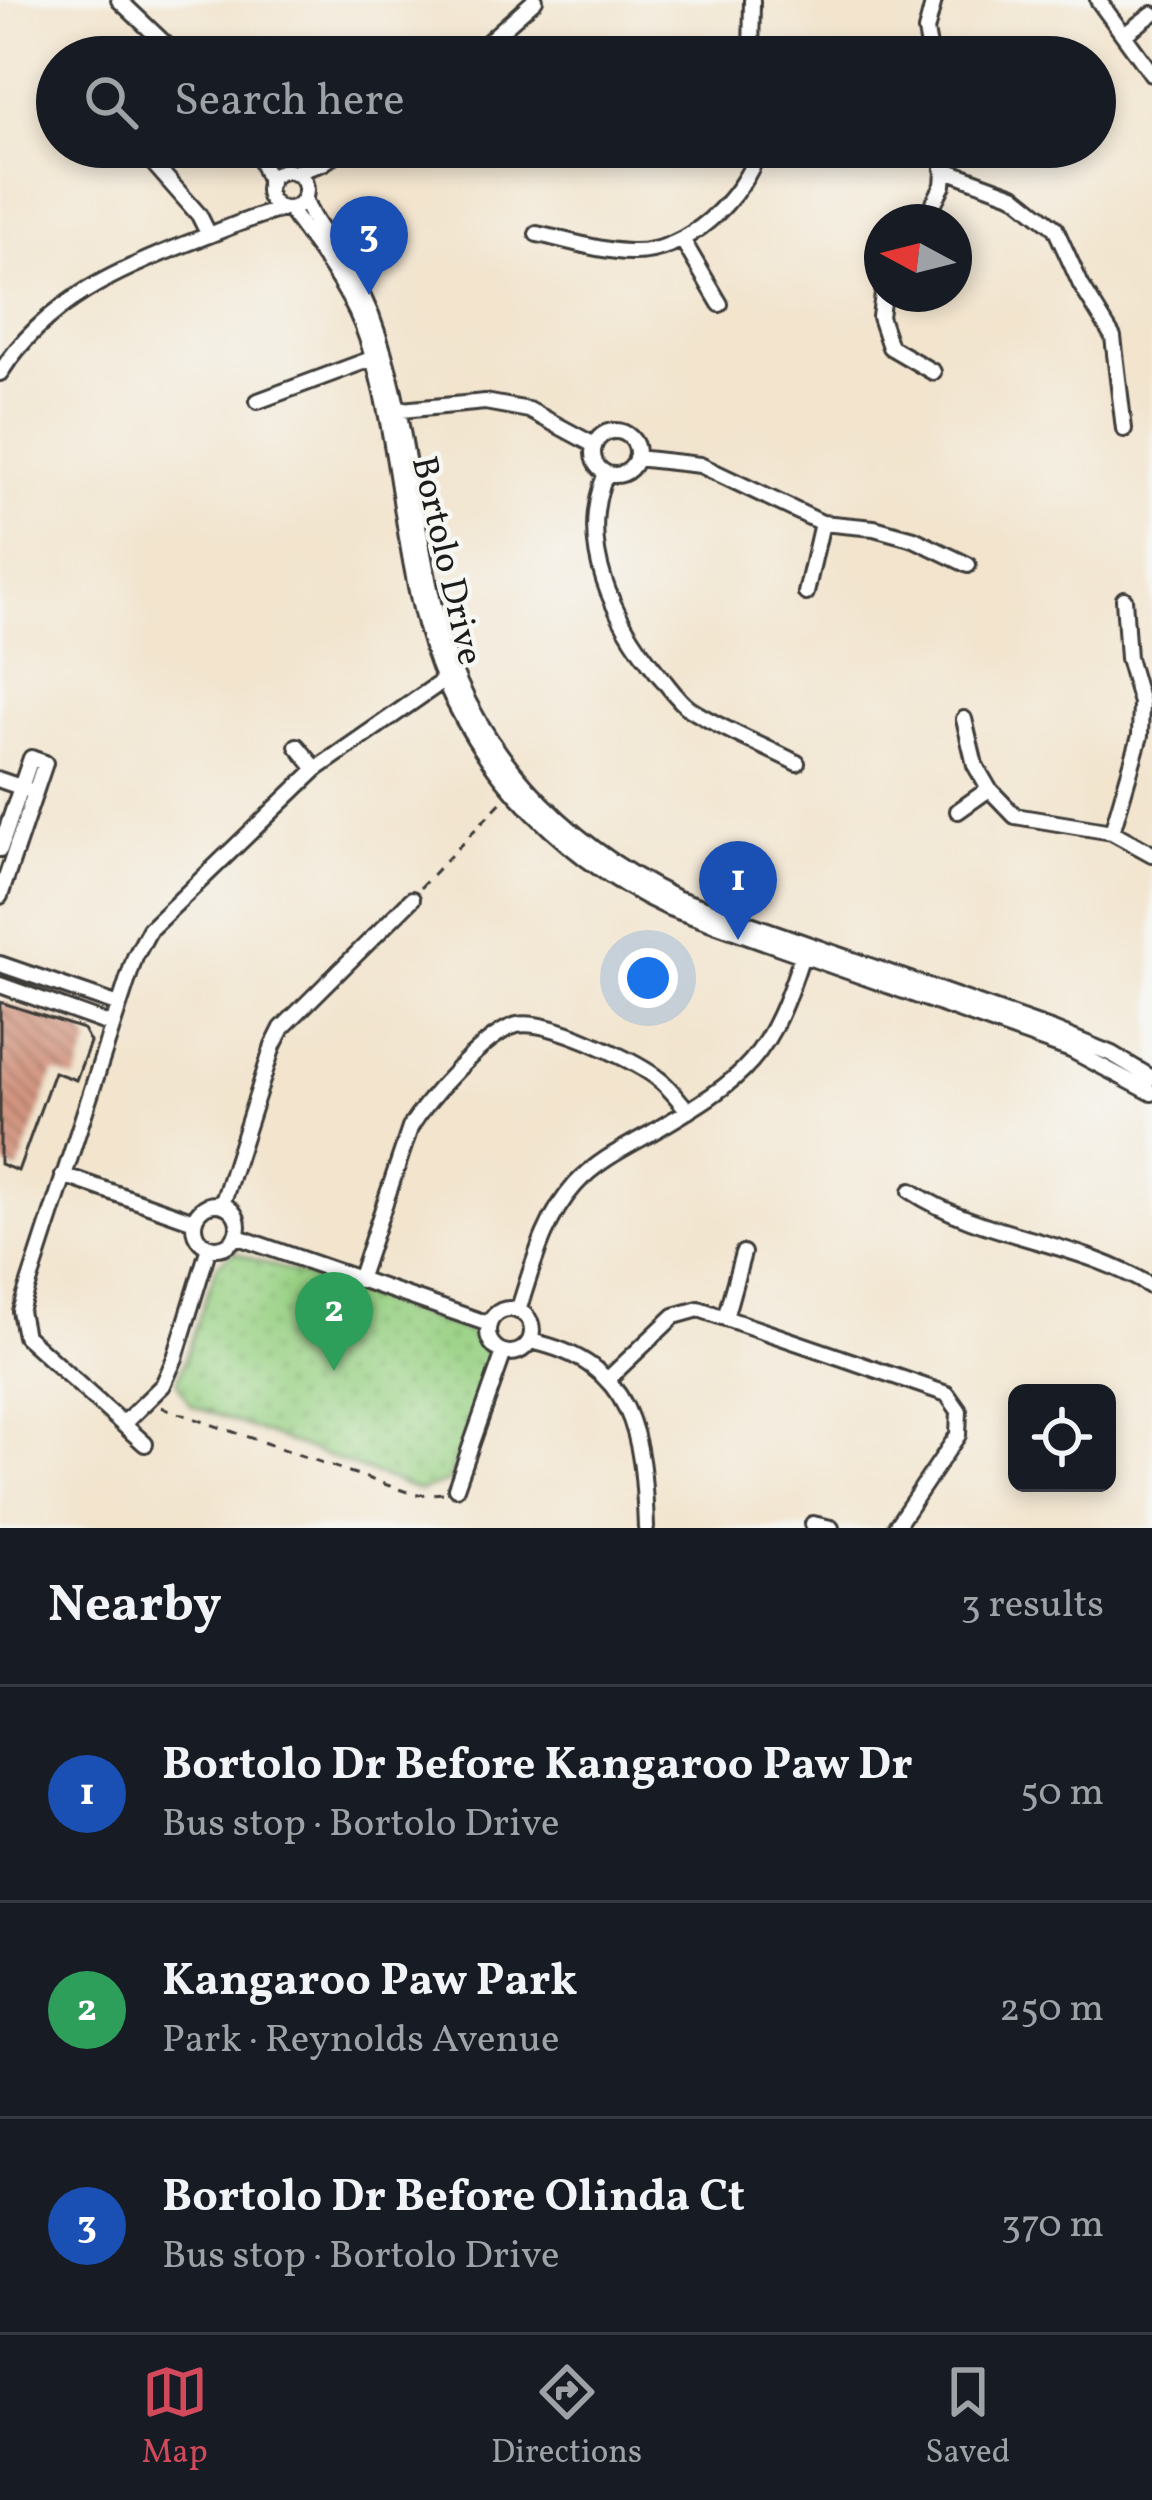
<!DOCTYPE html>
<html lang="en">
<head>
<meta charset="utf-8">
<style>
  body { margin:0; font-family:Vollkorn,serif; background:#20242c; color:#f1f3f6 }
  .controls { position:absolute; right:36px; bottom:36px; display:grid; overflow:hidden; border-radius:18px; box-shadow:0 6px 18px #0003 }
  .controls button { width:108px; height:108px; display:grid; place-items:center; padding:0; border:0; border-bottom:3px solid #363941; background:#171b24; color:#f1f3f6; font:60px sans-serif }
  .compass { position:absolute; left:864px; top:204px; width:108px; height:108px; border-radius:50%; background:#171b24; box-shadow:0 6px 18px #0003; rotate:277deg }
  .you { position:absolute; left:648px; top:978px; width:42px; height:42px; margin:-30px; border:9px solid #fff; border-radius:50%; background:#1a73e8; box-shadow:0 0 0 18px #1a73e833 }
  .badge { display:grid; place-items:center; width:78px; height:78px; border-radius:50%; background:#d1495b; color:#fff; font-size:39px; font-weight:700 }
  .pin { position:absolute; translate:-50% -99px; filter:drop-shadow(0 3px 6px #0008) }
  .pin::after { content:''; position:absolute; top:63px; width:42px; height:36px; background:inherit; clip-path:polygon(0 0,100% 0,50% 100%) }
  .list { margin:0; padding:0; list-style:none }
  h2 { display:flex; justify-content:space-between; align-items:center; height:156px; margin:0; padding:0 48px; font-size:51px }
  h2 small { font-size:39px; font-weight:400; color:#9ea1a6 }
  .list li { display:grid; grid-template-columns:78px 1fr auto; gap:36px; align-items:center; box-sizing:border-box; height:216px; padding:0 48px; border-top:3px solid #363941 }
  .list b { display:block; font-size:45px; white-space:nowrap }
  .list p { margin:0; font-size:39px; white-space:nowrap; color:#9ea1a6 }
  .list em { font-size:39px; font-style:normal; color:#9ea1a6 }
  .icon { flex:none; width:66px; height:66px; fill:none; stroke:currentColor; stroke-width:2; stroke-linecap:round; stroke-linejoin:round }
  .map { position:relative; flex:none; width:1152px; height:1528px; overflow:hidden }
  .search { position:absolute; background:#171b24; box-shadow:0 6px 18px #0003; left:36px; right:36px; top:36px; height:132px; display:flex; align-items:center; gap:30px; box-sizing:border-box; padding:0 42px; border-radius:66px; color:#9ea1a6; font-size:45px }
  .sheet { height:804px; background:#171b24 }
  nav { display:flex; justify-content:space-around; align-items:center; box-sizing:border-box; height:168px; border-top:3px solid #363941; background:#171b24; font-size:33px; color:#9ea1a6 }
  nav a { display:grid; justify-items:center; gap:6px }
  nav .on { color:#d1495b }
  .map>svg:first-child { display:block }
  .park { fill:url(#park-dots); stroke:#5a7650; stroke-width:3 }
  .building { fill:url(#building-back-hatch) }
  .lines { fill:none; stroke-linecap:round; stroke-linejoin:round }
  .minor-casing { stroke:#3c3a37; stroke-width:20 }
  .path { stroke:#3c3a37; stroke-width:3; stroke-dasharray:9 9; stroke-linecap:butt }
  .minor { stroke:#fff; stroke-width:14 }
  .labels { text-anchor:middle; stroke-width:9; stroke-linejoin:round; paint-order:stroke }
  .street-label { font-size:36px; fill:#1c1c1c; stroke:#f6f6f2 }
</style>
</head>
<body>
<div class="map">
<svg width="1152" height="1528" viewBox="0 0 1152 1528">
  <defs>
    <pattern id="park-dots" width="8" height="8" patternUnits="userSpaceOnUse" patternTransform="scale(3)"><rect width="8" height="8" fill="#99d184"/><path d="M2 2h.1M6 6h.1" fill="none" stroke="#83b371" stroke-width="1.8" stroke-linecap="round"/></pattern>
    <pattern id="building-back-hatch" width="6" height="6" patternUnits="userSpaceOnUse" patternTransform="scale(3)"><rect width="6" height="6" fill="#d1947f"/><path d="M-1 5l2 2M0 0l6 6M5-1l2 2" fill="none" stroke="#a97867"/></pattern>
  </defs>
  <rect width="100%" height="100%" fill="#f6f6f2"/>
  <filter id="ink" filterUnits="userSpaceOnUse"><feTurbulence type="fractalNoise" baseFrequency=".00833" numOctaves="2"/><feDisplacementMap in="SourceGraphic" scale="24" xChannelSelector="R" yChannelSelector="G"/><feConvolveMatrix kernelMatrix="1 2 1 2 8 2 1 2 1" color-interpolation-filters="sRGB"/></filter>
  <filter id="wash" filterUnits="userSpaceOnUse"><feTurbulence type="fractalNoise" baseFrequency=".004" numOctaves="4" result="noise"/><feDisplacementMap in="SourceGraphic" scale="48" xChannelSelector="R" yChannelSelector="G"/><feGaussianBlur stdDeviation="2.7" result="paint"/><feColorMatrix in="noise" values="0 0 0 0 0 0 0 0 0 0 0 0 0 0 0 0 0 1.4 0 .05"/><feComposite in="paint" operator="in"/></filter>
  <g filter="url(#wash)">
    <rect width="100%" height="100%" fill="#f2e4cd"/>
    <!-- park -->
    <path class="park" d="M234,1252L471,1333L491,1359L448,1482L420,1491L190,1405L177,1382L217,1265Z"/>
    <g id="blocks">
      <!-- building -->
      <path class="building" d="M0,1002L83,1029L90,1042L76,1080L54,1072L18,1171L0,1164Z"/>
    </g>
  </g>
  <g filter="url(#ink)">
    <use href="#blocks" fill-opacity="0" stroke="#3c3a37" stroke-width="3"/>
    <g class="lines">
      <defs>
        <path id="minor" d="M119,0L179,57
          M1098,0L1152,74
          M1124,35L1152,14
          M138,57L158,37
          M471,57L535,0
          M751,57L752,0
          M931,57L926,31L934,0
          M139,147L199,215L209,235
          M255,147L270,183
          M943,169L1014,195L1055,228L1081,285L1113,337L1124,429
          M268 190a19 19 0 1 1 38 0a19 19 0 1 1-38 0Z
          M294,173L323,163L346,147
          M304,198C312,222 329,240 342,261C357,283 370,309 378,335C409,428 413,528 438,623C471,748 562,843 676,898L1053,1030L1112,1054L1152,1078
          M289,209C319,251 352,291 368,341C398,434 400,534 426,628C461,754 552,854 669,908L1071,1050L1152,1093
          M924,222L943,185L946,147
          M537,234C567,240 599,251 630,252C687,254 743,199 760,147
          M683,241L720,304
          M883,294L880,317L890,347L933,372
          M0,373C46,301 119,269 196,240C226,229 253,216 283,209
          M258,401L379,356
          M391,411L485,402L529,410L594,445
          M593 453a22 22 0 1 1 44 0a22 22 0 1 1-44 0Z
          M636,458L700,465L822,523L874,528L914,539L968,565
          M606,473C576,545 613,619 659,675C669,686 678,701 690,709C723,730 762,745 797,763
          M806,593L822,523
          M964,719L975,765L989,789L1015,816L1112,832L1152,854
          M297,746L316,769
          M0,780L29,790
          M958,811L989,789
          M1112,832L1140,736L1141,703L1128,658L1124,599
          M0,849L31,758L45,763L0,896
          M0,964L119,1005
          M0,985L112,1025
          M63,1175L194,1221
          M911,1191C984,1239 1078,1240 1152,1287
          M194 1226a22 22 0 1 1 44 0a22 22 0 1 1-44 0Z
          M222,1205L273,1046L282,1028L412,899
          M235,1236L489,1324
          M359,1280L410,1128C425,1101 487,1032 517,1025C548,1019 630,1058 656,1077C669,1086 678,1099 688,1111
          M488 1331a22 22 0 1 1 44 0a22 22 0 1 1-44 0Z
          M518,1311C533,1266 543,1221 575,1185C596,1162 624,1148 651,1133C749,1076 769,1060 804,949
          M725,1318L743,1253
          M530,1341C635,1363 643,1436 646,1528
          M609,1378L674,1316L699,1309L947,1394L959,1411L958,1435L895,1528
          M123,1424L163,1385L175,1358L209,1247
          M145,1444L25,1336L20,1311L135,957L150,929L316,769L450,676
          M456,1488L504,1352
          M813,1524L831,1528"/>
      </defs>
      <!-- minor casing -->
      <use href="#minor" class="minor-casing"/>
      <!-- path -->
      <path class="path" d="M420,888L504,799
        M161,1407L416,1495L443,1493"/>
      <!-- minor -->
      <use href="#minor" class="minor"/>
    </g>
  </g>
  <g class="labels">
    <!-- street labels -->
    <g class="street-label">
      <text transform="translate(449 560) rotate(77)" y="13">Bortolo Drive</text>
    </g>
  </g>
</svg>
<div class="controls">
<button><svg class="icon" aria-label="locate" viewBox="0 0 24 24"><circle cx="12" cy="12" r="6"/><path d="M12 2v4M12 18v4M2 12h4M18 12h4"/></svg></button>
</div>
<svg class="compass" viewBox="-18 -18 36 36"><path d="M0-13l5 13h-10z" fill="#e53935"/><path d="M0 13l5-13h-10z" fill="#9ea1a6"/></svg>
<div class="you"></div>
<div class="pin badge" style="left:738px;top:940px;background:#1a4fb4">1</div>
<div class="pin badge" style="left:334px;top:1371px;background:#2e9e5b">2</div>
<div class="pin badge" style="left:369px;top:295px;background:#1a4fb4">3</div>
<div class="search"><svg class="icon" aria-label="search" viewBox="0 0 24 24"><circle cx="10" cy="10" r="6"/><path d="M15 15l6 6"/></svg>Search here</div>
</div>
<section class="sheet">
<h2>Nearby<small>3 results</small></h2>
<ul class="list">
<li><span class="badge" style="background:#1a4fb4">1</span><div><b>Bortolo Dr Before Kangaroo Paw Dr</b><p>Bus stop · Bortolo Drive</p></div><em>50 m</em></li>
<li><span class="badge" style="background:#2e9e5b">2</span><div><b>Kangaroo Paw Park</b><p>Park · Reynolds Avenue</p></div><em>250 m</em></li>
<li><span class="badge" style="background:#1a4fb4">3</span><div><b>Bortolo Dr Before Olinda Ct</b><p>Bus stop · Bortolo Drive</p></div><em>370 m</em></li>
</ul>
</section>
<nav>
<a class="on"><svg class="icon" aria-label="map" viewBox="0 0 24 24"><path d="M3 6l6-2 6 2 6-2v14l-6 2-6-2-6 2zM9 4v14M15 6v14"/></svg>Map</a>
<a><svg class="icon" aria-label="directions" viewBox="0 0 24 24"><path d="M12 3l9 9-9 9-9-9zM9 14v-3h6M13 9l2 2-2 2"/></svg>Directions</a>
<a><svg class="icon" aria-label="saved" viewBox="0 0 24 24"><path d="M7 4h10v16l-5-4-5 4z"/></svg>Saved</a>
</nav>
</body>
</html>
